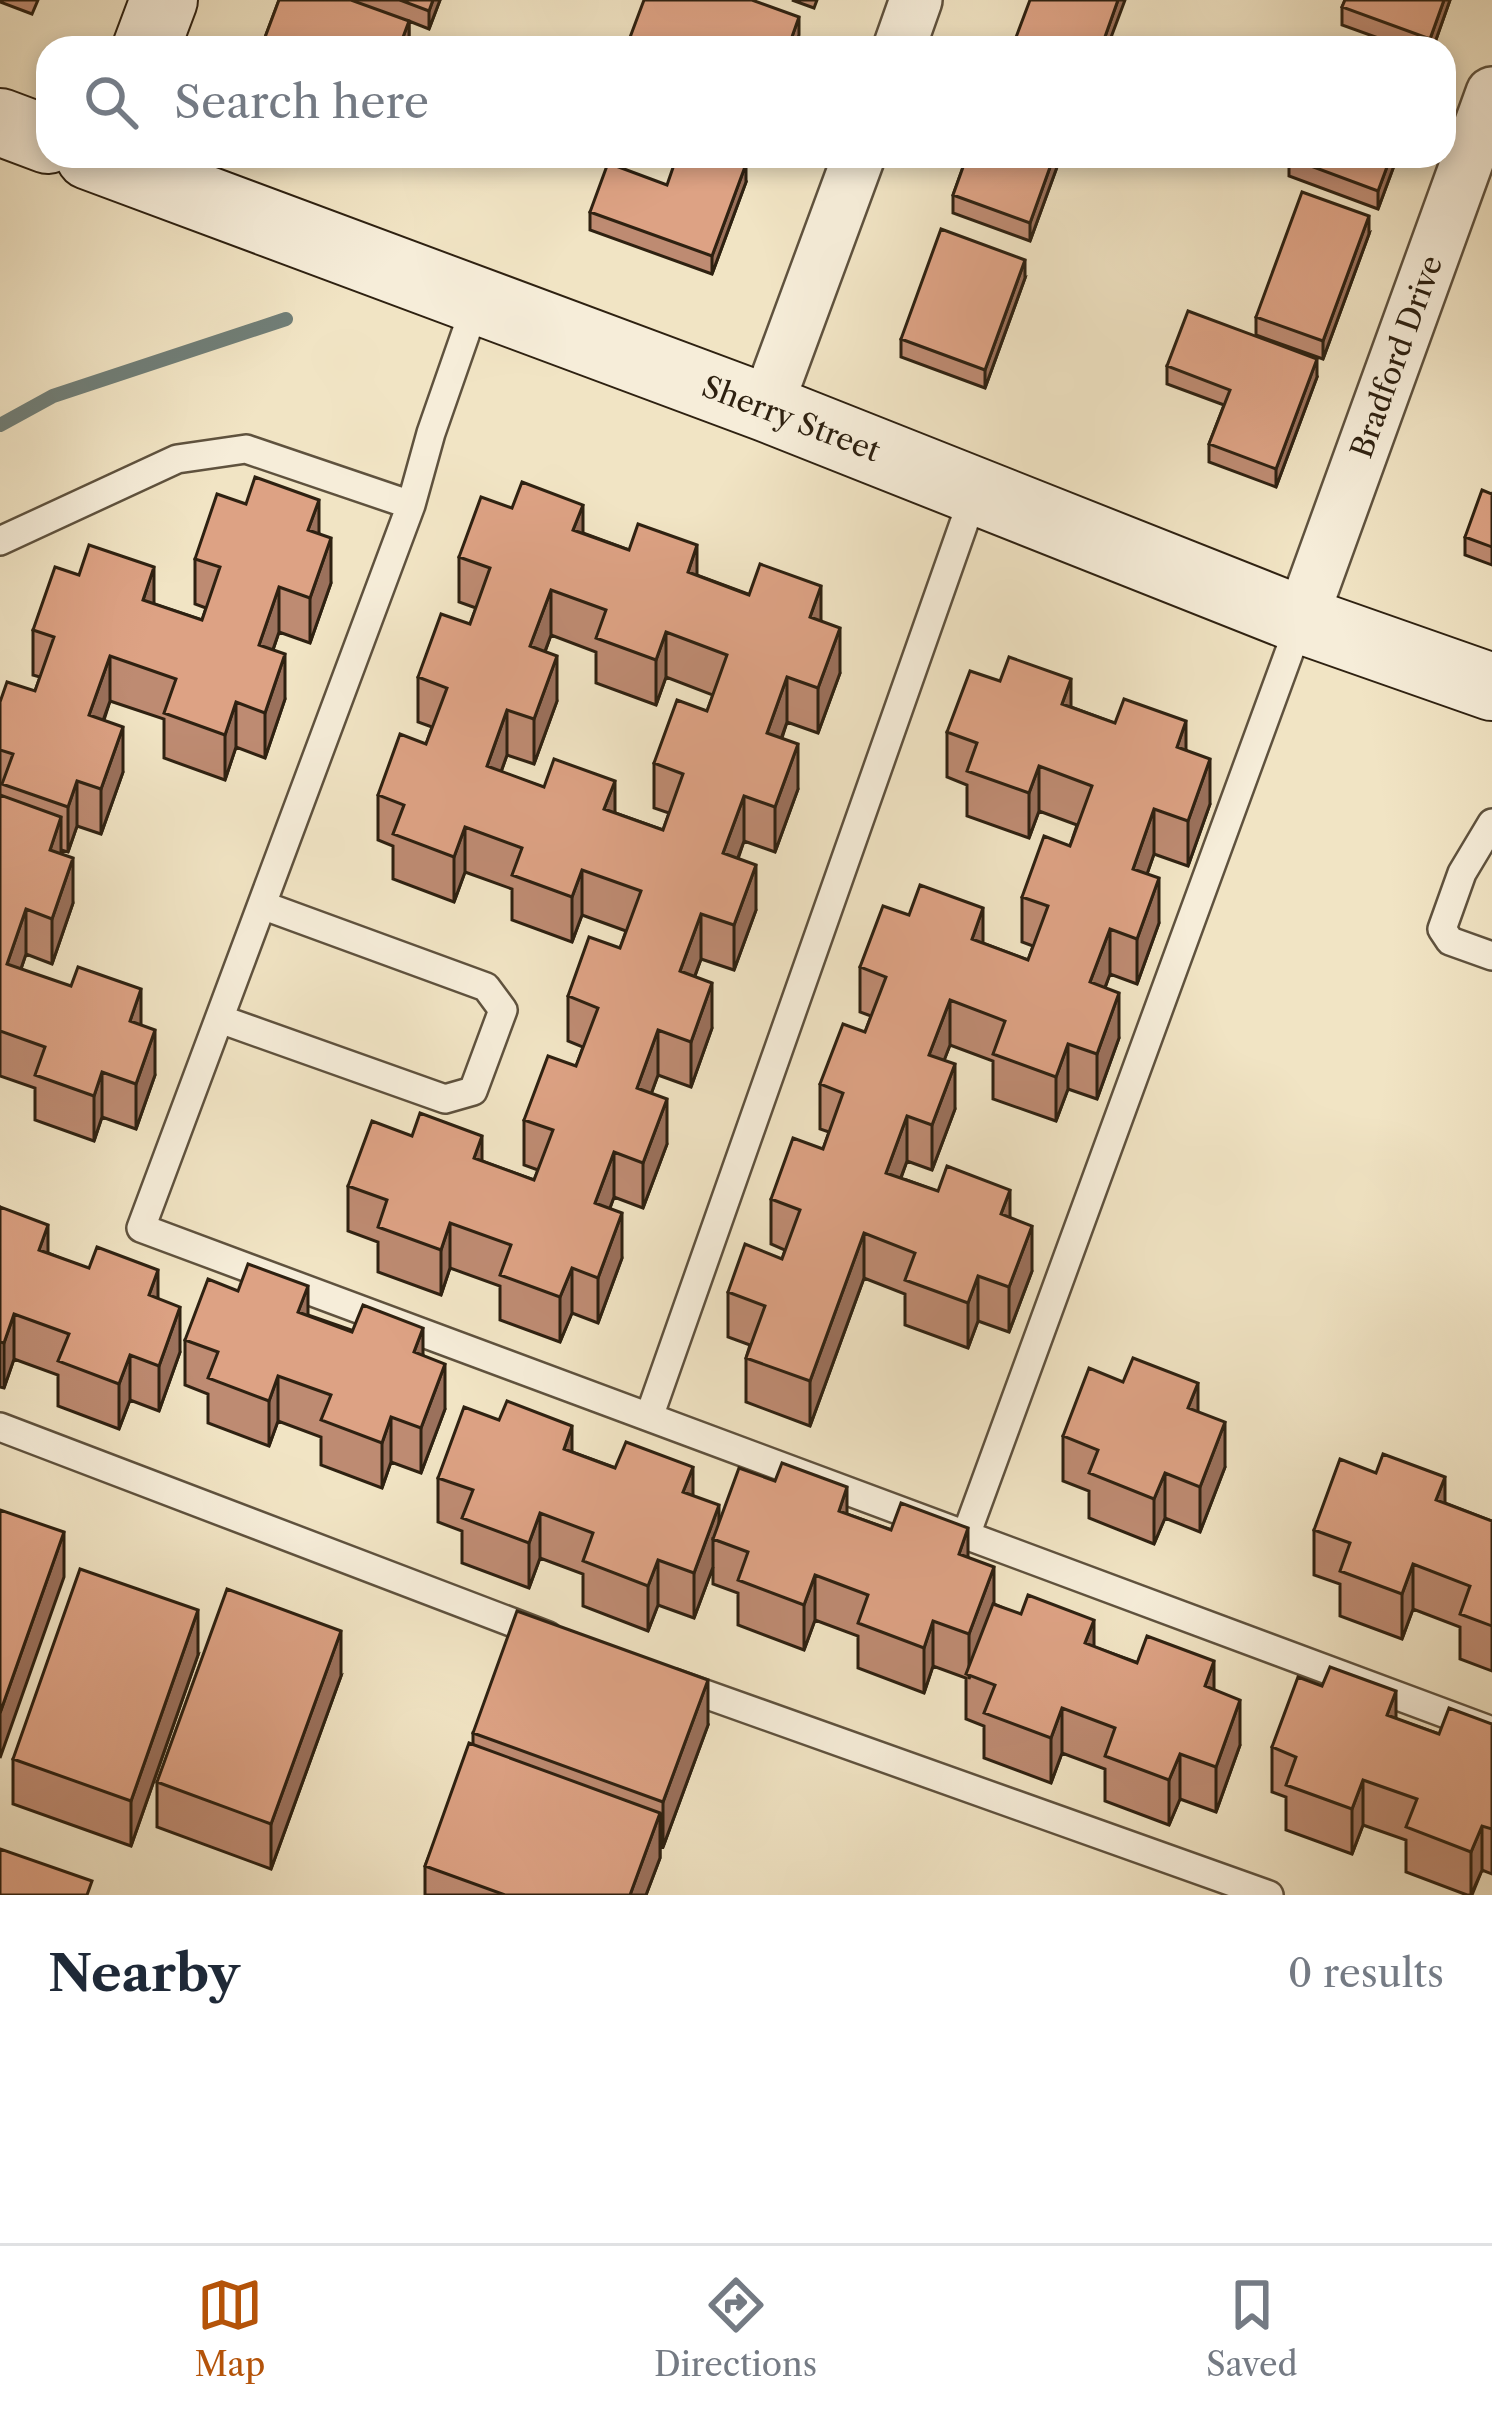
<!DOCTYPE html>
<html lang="en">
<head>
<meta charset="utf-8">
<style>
  body { margin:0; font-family:"Libre Caslon Text",serif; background:#f2f2f3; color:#1f2937 }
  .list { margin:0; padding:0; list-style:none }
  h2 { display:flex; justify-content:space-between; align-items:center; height:156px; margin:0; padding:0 48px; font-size:51px }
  h2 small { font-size:39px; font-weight:400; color:#747a83 }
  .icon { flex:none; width:66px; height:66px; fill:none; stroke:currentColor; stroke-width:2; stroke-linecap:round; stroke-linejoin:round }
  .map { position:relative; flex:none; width:1492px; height:1895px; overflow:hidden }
  .search { position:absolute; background:#fff; box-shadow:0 6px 18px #0003; left:36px; right:36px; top:36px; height:132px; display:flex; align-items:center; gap:30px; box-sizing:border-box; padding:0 42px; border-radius:36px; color:#747a83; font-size:45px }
  .sheet { height:348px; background:#fff }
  nav { display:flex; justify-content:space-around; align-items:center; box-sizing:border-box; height:168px; border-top:3px solid #e0e1e3; background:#fff; font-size:33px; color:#747a83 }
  nav a { display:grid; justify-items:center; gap:6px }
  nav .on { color:#b45309 }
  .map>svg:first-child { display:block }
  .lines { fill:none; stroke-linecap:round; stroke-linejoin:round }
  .stream { stroke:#717f78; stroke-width:14 }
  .lane-casing { stroke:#5f523e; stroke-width:32 }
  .street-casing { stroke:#5f523e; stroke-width:56 }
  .secondary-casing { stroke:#2e2111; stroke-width:70 }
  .lane { stroke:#f6edd9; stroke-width:27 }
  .street { stroke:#f6edd9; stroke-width:51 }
  .secondary { stroke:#f6edd9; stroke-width:66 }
  .wall { fill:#be8b72; stroke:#2e2111; stroke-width:3; fill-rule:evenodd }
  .shaded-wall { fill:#9b715c; stroke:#2e2111; stroke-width:3 }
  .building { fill:#dda284; stroke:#2e2111; stroke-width:3; fill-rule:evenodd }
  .labels { text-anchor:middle; stroke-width:12; stroke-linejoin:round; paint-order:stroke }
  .street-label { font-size:30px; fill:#2e2111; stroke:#f6edd9 }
</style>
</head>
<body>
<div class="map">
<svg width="1492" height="1895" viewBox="0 0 1492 1895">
  <rect width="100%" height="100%" fill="#f1e4c4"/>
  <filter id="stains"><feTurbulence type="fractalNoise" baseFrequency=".00167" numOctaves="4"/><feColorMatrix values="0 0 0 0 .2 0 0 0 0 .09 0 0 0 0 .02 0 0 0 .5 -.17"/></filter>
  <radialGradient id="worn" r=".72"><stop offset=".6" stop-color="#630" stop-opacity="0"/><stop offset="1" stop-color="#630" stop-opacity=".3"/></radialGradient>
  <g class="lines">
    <!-- stream -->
    <path class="stream" d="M0,425L53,396L286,319"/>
    <defs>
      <path id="lane" d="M477,301L431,433L411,505L141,1228L1492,1731
        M0,541L177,459L246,449L411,505
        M1492,823L1462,873L1442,929L1450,941L1492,956
        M220,1019L445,1099L473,1091L503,1010L486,987L262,905
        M649,1417L975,492
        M0,1427L548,1636
        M966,1535L1301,620
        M674,1683L1269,1895"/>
      <path id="street" d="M899,48L916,0
        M766,408L859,156
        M1301,620L1492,93"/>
      <path id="secondary" d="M146,48L164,0
        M0,122L48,140
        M89,156L766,408L1301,620L1492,687"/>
    </defs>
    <!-- lane casing -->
    <use href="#lane" class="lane-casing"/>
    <!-- street casing -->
    <use href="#street" class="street-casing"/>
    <!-- secondary casing -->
    <use href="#secondary" class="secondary-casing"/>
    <!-- lane -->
    <use href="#lane" class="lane"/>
    <!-- street -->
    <use href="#street" class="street"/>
    <!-- secondary -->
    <use href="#secondary" class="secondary"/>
  </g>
  <!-- wall -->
  <path class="wall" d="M0,0H38L32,14L0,2Z
    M279,0H440L429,29L409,21V39L406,48H261Z
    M792,0H817L814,8Z
    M1345,0H1450L1433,48H1406L1342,25V7Z
    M967,156H1061L1030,241L953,213V195Z
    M1395,156V163L1378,209L1289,176V158Z
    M746,182L712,274L590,230V212L667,185Z
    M1369,234L1323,359L1256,335V317Z
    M1025,278L985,388L901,357V339Z
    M1167,366L1317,377L1276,487L1209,462V444L1224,405L1167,384Z
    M1492,494V565L1465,555V537Z
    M583,533L821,621L840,673L818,733L787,722L782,738L798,789L775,852L744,841L738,859L756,910L734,970L701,959L695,976L712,1028L691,1087L658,1075L651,1094L667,1144L643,1208L614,1197L610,1208L622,1258L598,1323L572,1313L560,1342L500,1320V1286L450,1268L441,1295L378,1272V1242L348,1231V1186L482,1161L534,1180L538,1170L524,1165V1120L576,1066L583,1047L568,1041V996L620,948L626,931L582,915L572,942L512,920V889L465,872L454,902L393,879V846L378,840V795L426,744L432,727L418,722V677L470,624L476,608L459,602V557ZM551,635L596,652V683L656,705L666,677L713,695L707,711L654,763V808L669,813L663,830L501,772L507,755L534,764L557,701L545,652Z
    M319,534L331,583L310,643L279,632L273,650L285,699L265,758L236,747L225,780L164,758V719L110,701L104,720L123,772L101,834L77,826L68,852L61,850L73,903L52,964L26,954L21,969L141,1025L155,1075L136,1129L102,1117L94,1141L35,1120V1088L0,1076V702L35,691L40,677L33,675V630L154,604L202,620L206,608L195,604V559Z
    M1071,707L1186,750L1210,804L1188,866L1154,854L1147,874L1159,923L1137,984L1110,974L1105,988L1119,1038L1097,1099L1068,1089L1056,1121L993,1099V1061L950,1045L944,1060L955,1109L932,1170L907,1161L901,1178L1010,1218L1032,1271L1009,1332L978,1321L968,1348L905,1325V1294L864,1278L810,1426L746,1402V1358L750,1345L728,1337V1292L782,1259L785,1250L771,1244V1199L823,1149L829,1132L820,1129V1084L865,1032L871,1016L860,1012V967L983,943L1028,960L1033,946L1022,942V897L1070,846L1077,825L1039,811L1029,838L967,816V785L947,777V732Z
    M0,1207L48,1253L158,1299L180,1352L159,1411L130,1400L119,1429L58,1406V1375L14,1359L4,1388L0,1387Z
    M308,1315L423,1355L445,1409L421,1473L391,1462L382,1488L321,1465V1437L278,1421L269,1446L208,1423V1394L185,1385V1340Z
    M1198,1412L1225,1467L1200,1532L1165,1518L1154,1544L1089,1518V1491L1063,1481V1436Z
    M572,1452L693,1496L719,1523L847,1514L968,1557L994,1604L1094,1647L1214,1690L1240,1745L1216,1812L1180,1799L1169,1825L1105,1801V1769L1062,1753L1051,1783L984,1758V1726L966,1719V1678L933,1666L924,1693L858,1668V1636L815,1620L804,1650L738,1625V1593L713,1584V1567L694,1618L658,1605L648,1631L583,1606V1574L540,1558L529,1588L462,1563V1531L438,1522V1478Z
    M1445,1503L1492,1521V1671L1460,1659V1627L1413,1609L1402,1639L1340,1616V1584L1314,1575V1530Z
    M198,1655L131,1846L13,1804V1759Z
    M341,1676L271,1869L157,1827V1782Z
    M1396,1719L1439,1734L1492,1724V1874L1482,1870L1472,1895H1467L1406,1872V1840L1363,1825L1352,1854L1286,1830V1797L1272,1792V1747Z
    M708,1725L663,1847L660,1846V1858L646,1895H425V1866L473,1745V1733Z"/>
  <!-- shaded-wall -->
  <path class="shaded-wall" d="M433,0H440L429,29V11Z
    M1118,0H1125L1107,48H1101Z
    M1444,0H1450L1433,48H1430V39Z
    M799,17V35L794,48H788Z
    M409,21V39L406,48H399Z
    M1054,156H1061L1030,241V223Z
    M1391,156H1395V163L1378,209V191Z
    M746,164V182L712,274V256Z
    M1369,216V234L1323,359V341Z
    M1025,260V278L985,388V370Z
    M1317,359V377L1276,487V469Z
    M319,500V545L308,530Z
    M583,505V550L573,530Z
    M331,538V583L310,643V598Z
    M697,545V590L688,572Z
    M154,567V612L143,600Z
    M821,586V631L810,617Z
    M279,587V632L259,690V645Z
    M551,590V635L530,691V646Z
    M840,628V673L818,733V688Z
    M666,632V677L656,705V660Z
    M285,654V699L265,758V713Z
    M110,656V701L89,760V715Z
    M557,656V701L534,764V719Z
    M787,677V722L767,778V733Z
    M1071,679V724L1062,704Z
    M236,702V747L225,780V735Z
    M507,710V755L487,811V766Z
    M1186,721V766L1177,747Z
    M123,727V772L101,834V789Z
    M798,744V789L775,852V807Z
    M1210,759V804L1188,866V821Z
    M1039,766V811L1029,838V793Z
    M77,781V826L68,852V807Z
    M615,781V826L604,809Z
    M744,796V841L723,898V853Z
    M1154,809V854L1133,914V869Z
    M61,817V862L50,850Z
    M465,827V872L454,902V857Z
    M73,858V903L52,964V919Z
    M756,865V910L734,970V925Z
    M582,870V915L572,942V897Z
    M1159,878V923L1137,984V939Z
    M983,908V953L972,939Z
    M26,909V954L7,1009V964Z
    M701,914V959L680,1016V971Z
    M1110,929V974L1090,1027V982Z
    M712,983V1028L691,1087V1042Z
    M141,989V1034L130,1021Z
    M1119,993V1038L1097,1099V1054Z
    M950,1000V1045L929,1100V1055Z
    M155,1030V1075L136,1129V1084Z
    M658,1030V1075L637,1133V1088Z
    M1068,1044V1089L1056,1121V1077Z
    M955,1064V1109L932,1170V1125Z
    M102,1072V1117L94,1141V1096Z
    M667,1099V1144L643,1208V1163Z
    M907,1116V1161L886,1217V1173Z
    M482,1136V1181L474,1158Z
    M614,1152V1197L595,1248V1203Z
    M1010,1190V1234L1001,1214Z
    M622,1213V1258L598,1323V1278Z
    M450,1223V1268L441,1295V1250Z
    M48,1225V1270L39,1250Z
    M1032,1226V1271L1009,1332V1287Z
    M864,1233V1278L810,1426V1381Z
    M572,1268V1313L560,1342V1297Z
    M158,1270V1315L149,1295Z
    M978,1276V1321L968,1348V1303Z
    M308,1286V1331L298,1312Z
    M180,1307V1352L159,1411V1366Z
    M14,1314V1359L4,1388V1343Z
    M423,1328V1373L414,1352Z
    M130,1355V1400L119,1429V1384Z
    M445,1364V1409L421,1473V1428Z
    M278,1376V1421L269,1446V1401Z
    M1198,1383V1428L1188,1408Z
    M391,1417V1462L382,1488V1443Z
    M1225,1422V1467L1200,1532V1487Z
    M572,1426V1471L564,1449Z
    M693,1467V1512L683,1492Z
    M1165,1473V1518L1154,1544V1499Z
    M1445,1477V1522L1436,1500Z
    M847,1487V1532L839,1511Z
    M719,1505V1541L713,1539V1567L694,1618V1573Z
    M540,1513V1558L529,1588V1543Z
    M968,1528V1573L959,1554Z
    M64,1532V1577L0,1758V1713Z
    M658,1560V1605L648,1631V1586Z
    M1413,1564V1609L1402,1639V1594Z
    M994,1567V1612L969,1679V1634Z
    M815,1575V1620L804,1650V1605Z
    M198,1610V1655L131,1846V1801Z
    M1094,1620V1665L1085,1643Z
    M933,1621V1666L924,1693V1648Z
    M341,1631V1676L271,1869V1824Z
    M1214,1661V1706L1205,1686Z
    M708,1680V1725L663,1847V1802Z
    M1396,1691V1736L1387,1715Z
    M1240,1700V1745L1216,1812V1767Z
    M1062,1708V1753L1051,1783V1738Z
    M1180,1754V1799L1169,1825V1780Z
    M1363,1780V1825L1352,1854V1809Z
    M660,1813V1858L646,1895H630Z
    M1482,1826V1870L1471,1895V1852Z"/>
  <!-- building -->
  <path class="building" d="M279,0H351L409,21L399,48H261Z
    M400,0H433L429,11Z
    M644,0H752L799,17L788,48H626Z
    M1030,0H1118L1101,48H1012Z
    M1345,0H1444L1430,39L1342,7Z
    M677,156H725L746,164L712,256L590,212L608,163L667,185Z
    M967,156H1054L1030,223L953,195Z
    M1290,156H1391L1378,191L1289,158Z
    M1302,192L1369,216L1323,341L1256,317Z
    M941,229L1025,260L985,370L901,339Z
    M1188,311L1317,359L1276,469L1209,444L1230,390L1167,366Z
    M255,477L319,500L308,530L331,538L310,598L279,587L259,645L285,654L265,713L236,702L225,735L164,713L176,679L110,656L89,715L123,727L101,789L77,781L68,807L2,784L13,754L0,750V702L7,682L35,691L54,637L33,630L55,567L79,575L89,545L154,567L143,600L202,620L220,567L195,559L217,494L246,504Z
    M522,482L583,505L573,530L629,550L638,524L697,545L688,572L749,595L760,564L821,586L810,617L840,628L818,688L787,677L767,733L798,744L775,807L744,796L723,853L756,865L734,925L701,914L680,971L712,983L691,1042L658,1030L637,1088L667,1099L643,1163L614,1152L595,1203L622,1213L598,1278L572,1268L560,1297L500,1275L511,1245L450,1223L441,1250L378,1227L387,1200L348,1186L372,1121L412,1136L420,1113L482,1136L474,1158L534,1180L553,1130L524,1120L548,1056L576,1066L598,1008L568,996L589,937L620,948L641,891L582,870L572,897L512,875L522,848L465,827L454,857L393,834L404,805L378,795L400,734L426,744L447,688L418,677L441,614L470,624L490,568L459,557L481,497L512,508ZM551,590L606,610L596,638L656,660L666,632L727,655L707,711L677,700L654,763L683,774L663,830L604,809L615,781L554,759L544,787L487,766L507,710L534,719L557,656L530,646Z
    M1482,490L1492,494V547L1465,537Z
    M1009,657L1071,679L1062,704L1115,723L1124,699L1186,721L1177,747L1210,759L1188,821L1154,809L1133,869L1159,878L1137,939L1110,929L1090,982L1119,993L1097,1054L1068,1044L1056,1077L993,1054L1005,1021L950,1000L929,1055L955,1064L932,1125L907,1116L886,1173L938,1191L947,1166L1010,1190L1001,1214L1032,1226L1009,1287L978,1276L968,1303L905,1280L915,1253L864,1233L810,1381L746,1358L765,1306L728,1292L745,1244L782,1259L800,1210L771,1199L793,1138L823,1149L843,1093L820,1084L843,1024L865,1032L886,977L860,967L883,906L909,915L920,885L983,908L972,939L1028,960L1048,906L1022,897L1044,836L1070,846L1092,786L1039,766L1029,793L967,771L977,743L947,732L970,671L1000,681Z
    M0,795L61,817L50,850L73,858L52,919L26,909L7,964L71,986L78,967L141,989L130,1021L155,1030L136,1084L102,1072L94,1096L35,1075L45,1047L0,1031Z
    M0,1207L48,1225L39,1250L89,1268L97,1247L158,1270L149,1295L180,1307L159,1366L130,1355L119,1384L58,1361L69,1334L14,1314L4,1343L0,1342Z
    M248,1264L308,1286L298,1312L352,1332L363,1305L423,1328L414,1352L445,1364L421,1428L391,1417L382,1443L321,1420L331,1395L278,1376L269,1401L208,1378L218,1352L185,1340L208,1279L238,1291Z
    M1133,1358L1198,1383L1188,1408L1225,1422L1200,1487L1165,1473L1154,1499L1089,1473L1098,1450L1063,1436L1089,1368L1123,1382Z
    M507,1401L572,1426L564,1449L615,1468L626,1442L693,1467L683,1492L719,1505L694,1573L658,1560L648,1586L583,1561L593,1533L540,1513L529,1543L462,1518L473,1490L438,1478L464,1407L499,1420Z
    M1383,1454L1445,1477L1436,1500L1492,1521V1626L1460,1614L1470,1586L1413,1564L1402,1594L1340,1571L1350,1543L1314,1530L1340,1459L1376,1473Z
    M782,1463L847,1487L839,1511L891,1530L901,1503L968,1528L959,1554L994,1567L969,1634L933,1621L924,1648L858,1623L868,1595L815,1575L804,1605L738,1580L748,1552L713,1539L739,1468L775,1481Z
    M0,1510L64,1532L0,1713Z
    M80,1569L198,1610L131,1801L13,1759Z
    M227,1589L341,1631L271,1824L157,1782Z
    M1028,1595L1094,1620L1085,1643L1137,1663L1147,1636L1214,1661L1205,1686L1240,1700L1216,1767L1180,1754L1169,1780L1105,1756L1115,1728L1062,1708L1051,1738L984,1713L995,1685L966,1674L993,1604L1021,1614Z
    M517,1611L708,1680L663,1802L473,1733Z
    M1330,1667L1396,1691L1387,1715L1439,1734L1449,1708L1492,1724V1829L1482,1826L1471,1852L1406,1827L1417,1799L1363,1780L1352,1809L1286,1785L1296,1757L1272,1747L1298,1677L1322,1686Z
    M469,1743L660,1813L630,1895H505L425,1866Z
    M0,1849L92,1881L87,1895H0Z"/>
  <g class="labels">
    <!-- street labels -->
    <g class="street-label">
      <text transform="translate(1397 357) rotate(-70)" y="10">Bradford Drive</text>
      <text transform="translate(791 419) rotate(21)" y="10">Sherry Street</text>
    </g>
  </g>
  <rect width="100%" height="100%" filter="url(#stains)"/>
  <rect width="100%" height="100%" fill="url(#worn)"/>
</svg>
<div class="search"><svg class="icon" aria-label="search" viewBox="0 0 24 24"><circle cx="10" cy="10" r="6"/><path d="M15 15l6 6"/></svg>Search here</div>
</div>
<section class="sheet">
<h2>Nearby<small>0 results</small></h2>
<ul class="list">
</ul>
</section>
<nav>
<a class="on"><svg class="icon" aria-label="map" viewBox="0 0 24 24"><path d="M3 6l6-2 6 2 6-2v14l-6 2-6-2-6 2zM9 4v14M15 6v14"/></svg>Map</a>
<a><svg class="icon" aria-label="directions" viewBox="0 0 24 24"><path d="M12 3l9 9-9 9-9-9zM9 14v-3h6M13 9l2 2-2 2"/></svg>Directions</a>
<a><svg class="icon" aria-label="saved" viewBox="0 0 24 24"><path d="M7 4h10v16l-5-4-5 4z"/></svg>Saved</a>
</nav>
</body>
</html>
